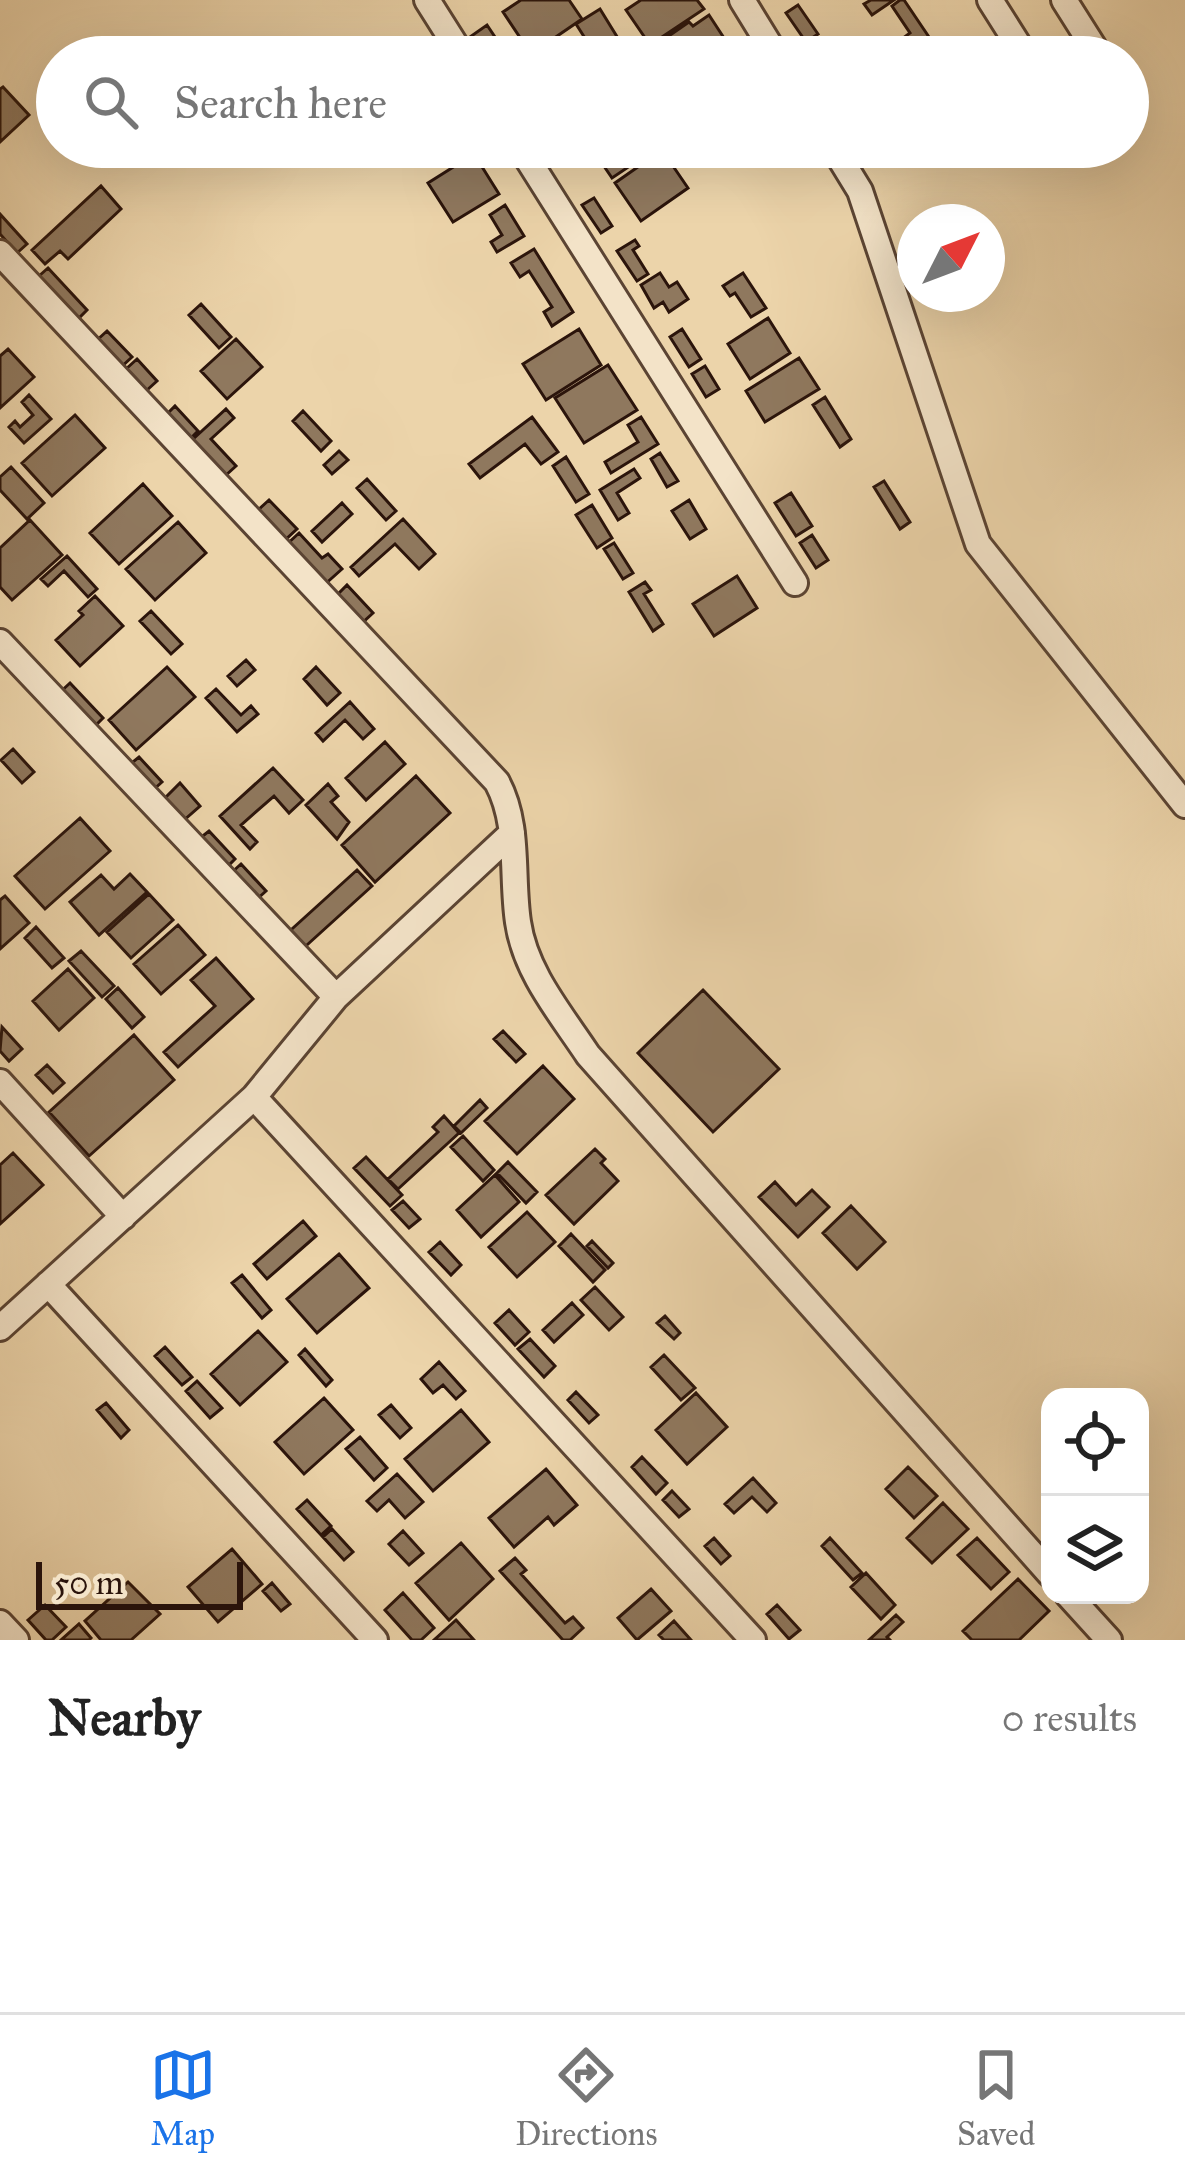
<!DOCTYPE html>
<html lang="en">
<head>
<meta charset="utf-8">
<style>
  body { margin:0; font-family:"IM FELL Great Primer",serif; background:#f6f6f6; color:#222 }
  .controls { position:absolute; right:36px; bottom:36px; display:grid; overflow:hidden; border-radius:24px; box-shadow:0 12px 48px #0002 }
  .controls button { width:108px; height:108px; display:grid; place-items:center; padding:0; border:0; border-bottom:3px solid #e0e0e0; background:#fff; color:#222; font:60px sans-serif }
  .compass { position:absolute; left:897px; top:204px; width:108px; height:108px; border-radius:50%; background:#fff; box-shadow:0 12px 48px #0002; rotate:48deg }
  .scale { position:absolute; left:36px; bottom:30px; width:207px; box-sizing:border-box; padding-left:12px; border:6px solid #2b140b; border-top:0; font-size:33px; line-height:42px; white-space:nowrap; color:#2b140b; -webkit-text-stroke:9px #f3e3c8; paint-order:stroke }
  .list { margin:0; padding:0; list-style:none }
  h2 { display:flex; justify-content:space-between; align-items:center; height:156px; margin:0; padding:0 48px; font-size:51px }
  h2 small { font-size:39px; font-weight:400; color:#767676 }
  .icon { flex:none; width:66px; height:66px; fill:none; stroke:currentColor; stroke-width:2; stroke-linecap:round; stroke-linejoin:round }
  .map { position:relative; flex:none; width:1185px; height:1640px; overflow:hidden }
  .search { position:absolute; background:#fff; box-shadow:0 12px 48px #0002; left:36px; right:36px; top:36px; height:132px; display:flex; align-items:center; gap:30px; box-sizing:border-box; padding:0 42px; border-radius:66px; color:#767676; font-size:45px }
  .sheet { height:372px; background:#fff }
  nav { display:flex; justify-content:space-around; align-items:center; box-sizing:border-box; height:168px; border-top:3px solid #e0e0e0; background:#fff; font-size:33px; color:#767676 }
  nav a { display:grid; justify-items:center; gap:6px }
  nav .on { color:#1a73e8 }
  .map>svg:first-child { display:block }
  .building { fill:#8f785e; stroke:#2b140b; stroke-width:3 }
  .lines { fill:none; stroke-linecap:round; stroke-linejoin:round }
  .minor-casing { stroke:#5b4433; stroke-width:30 }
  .minor { stroke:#f3e3c8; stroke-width:24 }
</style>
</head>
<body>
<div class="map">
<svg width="1185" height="1640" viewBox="0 0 1185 1640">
  <rect width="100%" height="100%" fill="#ecd4aa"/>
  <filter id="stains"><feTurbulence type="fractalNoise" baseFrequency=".00167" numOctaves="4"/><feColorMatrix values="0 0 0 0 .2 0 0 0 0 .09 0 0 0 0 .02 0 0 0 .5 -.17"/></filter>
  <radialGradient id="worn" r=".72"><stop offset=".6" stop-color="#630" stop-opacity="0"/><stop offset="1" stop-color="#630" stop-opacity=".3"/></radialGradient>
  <!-- building -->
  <path class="building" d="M521,0H569L582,19L531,54L503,12Z
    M641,0H697L704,9L650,45L626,10Z
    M871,0H894L872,15L864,4Z
    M900,0H904L929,37L907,52L899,41L910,33L892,6Z
    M798,5L818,34L806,42L786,13Z
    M600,9L624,48L610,57H597L576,24Z
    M709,15L726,41L703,57H687L683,51L670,57L660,42L689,22L693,26Z
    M487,25L507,55L510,53L513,57H480L467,39Z
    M3,87L29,115L0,142V89Z
    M545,147H578L554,162Z
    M591,147H658L612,178Z
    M662,150L688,188L641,221L615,183Z
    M474,154L499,194L453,222L428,183Z
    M101,186L121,209L68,259L60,251L45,264L32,250Z
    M594,198L612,226L601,233L582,205Z
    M505,205L524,236L497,252L491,242L502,235L490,215Z
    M0,214L27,244L17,253L0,234Z
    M635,240L639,246L633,250L648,274L637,281L617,251Z
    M534,249L573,312L552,326L544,312L552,307L529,271L520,277L511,263Z
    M48,268L87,310L78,319L39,276Z
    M660,273L669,287L677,282L688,299L669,312L663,302L654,308L641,285Z
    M743,273L766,308L751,317L735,293L730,296L723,286Z
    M201,304L231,337L219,348L189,315Z
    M768,318L790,353L750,379L728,344Z
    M579,329L601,365L546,400L523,364Z
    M682,329L701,359L689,367L670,337Z
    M107,331L132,357L120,368L96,341Z
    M236,339L262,367L227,399L201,371Z
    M8,349L34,377L0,408V356Z
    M799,358L819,389L765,422L746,391Z
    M137,359L157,381L146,391L126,369Z
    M608,365L637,410L584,443L555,398Z
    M705,366L719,389L706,397L692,374Z
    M29,395L51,419L24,443L9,427L15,421L20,427L33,415L22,402Z
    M825,397L851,439L840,447L813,405Z
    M175,406L198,431L189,440L166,415Z
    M226,409L234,418L211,439L236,466L225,476L192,440Z
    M303,411L331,441L321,451L293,421Z
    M75,415L105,448L52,496L22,463Z
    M532,417L558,452L541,464L525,444L480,478L469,464Z
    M641,417L658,444L611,473L605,462L638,442L628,425Z
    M339,451L348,460L332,474L324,465Z
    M660,453L678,481L667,487L651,459Z
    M566,457L589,494L576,502L553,466Z
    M11,467L44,503L27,519L0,490V477Z
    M634,469L640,478L617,493L629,513L618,520L600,490Z
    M367,479L396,511L386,520L357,488Z
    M884,481L910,522L900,529L874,487Z
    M143,484L172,516L119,564L90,533Z
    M791,493L812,526L796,536L775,503Z
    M269,500L297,529L285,540L258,510Z
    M689,500L706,529L690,539L672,511Z
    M342,503L352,514L322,542L312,531Z
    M592,505L612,538L597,548L576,515Z
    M403,519L435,554L419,569L395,544L359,576L351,567Z
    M30,520L62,555L12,600L0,587V548Z
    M178,522L206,553L155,600L126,569Z
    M299,533L322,558L328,554L342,569L323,586L285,546Z
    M812,535L828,560L816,568L800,543Z
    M614,543L633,573L623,579L604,549Z
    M67,556L97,589L88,597L64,571L48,586L41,579Z
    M737,576L757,608L714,636L693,604Z
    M645,582L651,590L644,594L663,624L653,631L629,592Z
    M347,585L373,613L362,623L337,595Z
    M95,596L123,626L80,666L56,640L83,615L79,611Z
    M151,611L182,644L171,654L140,621Z
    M246,660L255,670L237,686L228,676Z
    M167,667L195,697L136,750L109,720Z
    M316,667L340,693L327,705L304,679Z
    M70,683L103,718L89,732L56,696Z
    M216,689L241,715L251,706L258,714L237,732L206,698Z
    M350,702L374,729L363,739L345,720L323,741L316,733Z
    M385,742L405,764L366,800L346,778Z
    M13,749L34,772L22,783L1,760Z
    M139,757L162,782L152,791L128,766Z
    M273,768L303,800L289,813L274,796L241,825L257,842L250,849L220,816Z
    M416,776L450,813L375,882L342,845Z
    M180,783L200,806L183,821L163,800Z
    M328,784L338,796L331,802L349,822L337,839L306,805Z
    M80,818L110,851L45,909L15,876Z
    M209,831L235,859L226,868L199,839Z
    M241,864L266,891L255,901L230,874Z
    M357,870L372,886L297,954L282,938Z
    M130,874L147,892L99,935L70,902L101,875L114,889Z
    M149,894L173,920L131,958L107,932Z
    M5,896L29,923L0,949V900Z
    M178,925L205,955L161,994L134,964Z
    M36,927L64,958L52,968L25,938Z
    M81,951L114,986L102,997L69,961Z
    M216,958L253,999L178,1067L164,1052L215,1006L191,980Z
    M68,969L94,998L59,1030L33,1001Z
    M118,988L144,1017L132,1028L106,999Z
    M703,990L779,1069L713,1132L638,1053Z
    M2,1027L22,1049L9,1061L0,1051Z
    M503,1031L525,1054L516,1062L494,1039Z
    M134,1035L174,1080L89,1156L49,1112Z
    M47,1065L64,1083L53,1093L36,1075Z
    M543,1066L574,1099L517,1154L485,1121Z
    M480,1100L487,1108L461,1133L454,1126Z
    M444,1116L459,1133L398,1189L388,1179L438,1132L433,1127Z
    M463,1136L494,1170L483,1181L451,1147Z
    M595,1149L605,1159L601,1163L618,1181L574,1224L546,1195Z
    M13,1153L43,1185L0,1224V1165Z
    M366,1157L402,1195L390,1206L354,1168Z
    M508,1162L537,1192L526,1203L497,1173Z
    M495,1175L519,1202L481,1237L457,1210Z
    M775,1182L796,1205L812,1190L829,1207L798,1237L759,1197Z
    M403,1201L420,1219L409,1228L392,1210Z
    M851,1206L885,1242L857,1269L823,1233Z
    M527,1212L555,1242L517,1277L489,1247Z
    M303,1221L316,1236L267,1279L254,1264Z
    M571,1234L605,1270L593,1282L559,1246Z
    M592,1241L613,1263L608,1268L587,1246Z
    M440,1242L461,1265L451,1275L429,1252Z
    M339,1254L369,1288L317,1333L287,1299Z
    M242,1275L271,1310L262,1318L232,1283Z
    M595,1287L623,1317L609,1330L581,1300Z
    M572,1303L583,1315L554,1342L543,1330Z
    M509,1310L529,1332L515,1345L495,1323Z
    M665,1316L680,1333L674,1339L657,1323Z
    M258,1331L287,1362L240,1405L211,1374Z
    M530,1339L555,1366L544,1377L518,1349Z
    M165,1347L192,1377L182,1385L155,1356Z
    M305,1349L332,1380L326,1386L299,1355Z
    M664,1355L695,1388L681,1400L651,1367Z
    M439,1362L465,1391L456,1399L443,1385L433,1393L421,1379Z
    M197,1381L222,1408L210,1418L186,1391Z
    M576,1392L598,1415L589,1423L568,1400Z
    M696,1393L727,1427L687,1464L656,1430Z
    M324,1398L353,1430L304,1474L275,1442Z
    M106,1403L129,1430L121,1438L97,1410Z
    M391,1405L411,1428L400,1438L379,1415Z
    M461,1410L489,1442L433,1491L405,1459Z
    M360,1437L387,1468L374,1480L346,1449Z
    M642,1457L667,1483L656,1494L632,1467Z
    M908,1467L937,1496L914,1518L886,1489Z
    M546,1469L577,1505L554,1525L548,1517L514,1547L489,1518Z
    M397,1474L423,1502L405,1518L389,1500L377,1511L367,1501Z
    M753,1478L776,1503L767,1512L752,1497L734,1513L725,1504Z
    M672,1491L689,1509L679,1517L663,1500Z
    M307,1500L331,1526L321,1535L297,1509Z
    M943,1503L968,1529L932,1563L907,1538Z
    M332,1529L353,1552L344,1560L323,1537Z
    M403,1531L423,1553L409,1565L389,1544Z
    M714,1538L730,1556L721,1564L705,1546Z
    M830,1538L862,1573L853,1580L822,1546Z
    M977,1538L1009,1572L991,1589L958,1555Z
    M461,1543L493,1579L449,1620L416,1583Z
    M232,1549L262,1584L218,1622L188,1587Z
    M515,1558L526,1570L521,1574L565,1623L573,1617L583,1628L570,1640H563L500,1571Z
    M866,1573L895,1605L881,1619L851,1587Z
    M1018,1579L1049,1611L1019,1640H972L963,1631Z
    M128,1582L160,1614L131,1640H101L85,1621Z
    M272,1583L290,1604L281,1611L263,1591Z
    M651,1589L671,1611L637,1640L618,1618Z
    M403,1593L434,1628L421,1640H412L385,1610Z
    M45,1605L66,1627L52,1640H46L28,1620Z
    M777,1605L800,1630L789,1639L767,1614Z
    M896,1615L903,1622L887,1637L890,1640H869Z
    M456,1620L474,1640H434Z
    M674,1621L691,1640H664L659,1635Z
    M79,1624L91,1638L89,1640H61Z"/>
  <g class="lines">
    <defs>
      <path id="minor" d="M427,0L463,57
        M742,0L777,57
        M990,0L1026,57
        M1064,0L1100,57
        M520,147L795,583
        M833,147L860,191L978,544L1185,805
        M0,253L497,782C520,825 511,875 518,922C525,972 561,1014 588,1055L1050,1574
        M0,642L336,997
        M0,1082L123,1217
        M254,1097L753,1640
        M48,1284L375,1640
        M0,1328L254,1097L336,997L512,833
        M1068,1595L1109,1640
        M0,1623L16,1640"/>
    </defs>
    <!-- minor casing -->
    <use href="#minor" class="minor-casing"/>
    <!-- minor -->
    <use href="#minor" class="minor"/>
  </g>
  <rect width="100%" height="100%" filter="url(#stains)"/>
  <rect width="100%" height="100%" fill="url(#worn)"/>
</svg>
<div class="controls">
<button><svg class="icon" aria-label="locate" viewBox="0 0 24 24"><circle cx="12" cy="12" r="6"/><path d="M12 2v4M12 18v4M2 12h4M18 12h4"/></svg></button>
<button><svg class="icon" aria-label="layers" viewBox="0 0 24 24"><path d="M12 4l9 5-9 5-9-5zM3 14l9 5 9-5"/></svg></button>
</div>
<svg class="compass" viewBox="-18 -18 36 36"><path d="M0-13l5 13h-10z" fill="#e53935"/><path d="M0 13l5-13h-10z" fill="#767676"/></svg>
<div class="scale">50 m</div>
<div class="search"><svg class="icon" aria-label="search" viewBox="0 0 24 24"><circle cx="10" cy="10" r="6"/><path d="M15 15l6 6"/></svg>Search here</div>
</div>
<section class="sheet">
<h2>Nearby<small>0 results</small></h2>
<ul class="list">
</ul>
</section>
<nav>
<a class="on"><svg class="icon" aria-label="map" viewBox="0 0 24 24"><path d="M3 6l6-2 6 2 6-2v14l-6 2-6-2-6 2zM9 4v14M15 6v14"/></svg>Map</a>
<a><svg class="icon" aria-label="directions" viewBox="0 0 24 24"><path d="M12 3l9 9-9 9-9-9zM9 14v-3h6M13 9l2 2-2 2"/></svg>Directions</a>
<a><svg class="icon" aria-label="saved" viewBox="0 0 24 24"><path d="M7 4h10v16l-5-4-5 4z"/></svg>Saved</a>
</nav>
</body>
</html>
